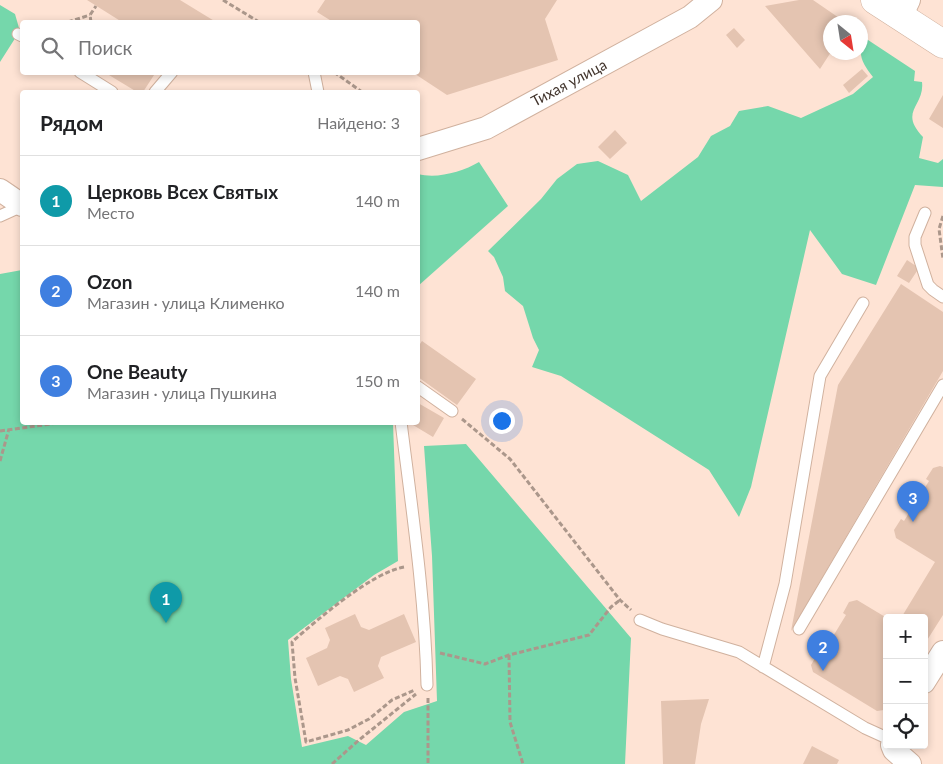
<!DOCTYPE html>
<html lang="ru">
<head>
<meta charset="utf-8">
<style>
  body { margin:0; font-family:Lato,sans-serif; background:#f2f2f2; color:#202124 }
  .controls { position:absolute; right:15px; bottom:15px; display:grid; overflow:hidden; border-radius:5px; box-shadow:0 2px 8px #0003 }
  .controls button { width:45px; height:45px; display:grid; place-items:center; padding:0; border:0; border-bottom:1px solid #e0e0e0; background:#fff; color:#202124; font:25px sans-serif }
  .compass { position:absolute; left:823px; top:15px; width:45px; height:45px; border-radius:50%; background:#fff; box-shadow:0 2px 8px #0003; rotate:150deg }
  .you { position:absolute; left:501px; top:420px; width:18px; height:18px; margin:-12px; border:4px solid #fff; border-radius:50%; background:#1a73e8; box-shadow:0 0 0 8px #1a73e833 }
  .badge { display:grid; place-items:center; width:32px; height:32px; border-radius:50%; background:#d93025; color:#fff; font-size:16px; font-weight:700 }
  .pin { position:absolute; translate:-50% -41px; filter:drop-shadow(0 1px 2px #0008) }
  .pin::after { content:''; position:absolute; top:26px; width:18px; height:15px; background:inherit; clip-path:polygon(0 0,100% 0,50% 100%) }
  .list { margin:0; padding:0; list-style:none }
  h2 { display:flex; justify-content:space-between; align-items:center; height:65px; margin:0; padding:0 20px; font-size:21px }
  h2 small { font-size:16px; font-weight:400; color:#757577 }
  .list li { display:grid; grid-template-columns:32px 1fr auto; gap:15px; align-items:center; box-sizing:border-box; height:90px; padding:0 20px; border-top:1px solid #e0e0e0 }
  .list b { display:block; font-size:19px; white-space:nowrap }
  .list p { margin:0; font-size:16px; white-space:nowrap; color:#757577 }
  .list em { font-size:16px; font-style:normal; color:#757577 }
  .icon { flex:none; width:28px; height:28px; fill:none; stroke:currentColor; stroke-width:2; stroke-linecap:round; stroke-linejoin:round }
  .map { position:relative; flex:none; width:943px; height:764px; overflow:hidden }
  .search { position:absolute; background:#fff; box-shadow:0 2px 8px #0003; left:20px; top:20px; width:400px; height:55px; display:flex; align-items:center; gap:12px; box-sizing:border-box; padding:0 18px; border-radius:5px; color:#757577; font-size:19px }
  .panel { position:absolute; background:#fff; box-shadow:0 2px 8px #0003; left:20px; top:90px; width:400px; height:335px; border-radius:5px }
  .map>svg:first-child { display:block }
  .green { fill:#75d7ab }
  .building { fill:#e4c4b1 }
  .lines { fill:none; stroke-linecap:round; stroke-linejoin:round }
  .service-casing { stroke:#d0b19e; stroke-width:13 }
  .minor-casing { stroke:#d0b19e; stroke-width:24 }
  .secondary-casing { stroke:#d0b19e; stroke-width:29 }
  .path { stroke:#ab978b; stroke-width:3; stroke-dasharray:5 2.5; stroke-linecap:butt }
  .service { stroke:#fff; stroke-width:11 }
  .minor { stroke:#fff; stroke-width:22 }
  .secondary { stroke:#fff; stroke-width:28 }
  .labels { text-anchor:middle; stroke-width:5; stroke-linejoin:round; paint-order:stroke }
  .street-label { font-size:15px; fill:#42352d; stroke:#fff }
</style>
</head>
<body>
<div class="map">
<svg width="943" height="764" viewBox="0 0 943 764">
  <rect width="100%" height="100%" fill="#fee3d4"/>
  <!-- green -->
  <path class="green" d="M0,5L15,14L19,28L21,29L0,62Z
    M865,38L915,71L914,81L922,82C925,106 898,111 923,137L919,158L938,163L943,159V187L915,185L876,285L842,274L810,230L751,487L739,517L709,470L561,376L532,367L539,350L533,338L523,306L505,291L503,277L494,257L488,251L541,199L557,179L577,164L598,161L628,175L641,201L698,157L711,136L730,126L739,111L768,106L801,118L853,94L873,77C863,64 856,54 865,38Z
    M479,162L508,206L418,286V174C437,179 462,172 479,162Z
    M22,270V422L393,423L398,561L374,575L288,640L291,679L302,747L348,736L366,745L404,712L437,701L432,556L424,446L466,444L631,638L625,764H0V274Z"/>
  <!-- building -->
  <path class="building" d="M87,0H180L216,22H122Z
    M325,0H557L545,19L558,60L447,95L412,72H418V22H333L317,12Z
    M799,0H813L845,22H830L831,52L820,69L765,6Z
    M734,28L745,40L737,48L726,35Z
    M862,69L868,76L849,93L843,85Z
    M111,72H156L143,92H137L109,75Z
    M943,95V128L929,119Z
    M615,130L627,143L610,159L598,147Z
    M907,260L919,268L909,283L897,276Z
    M901,284L943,312V371L791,631L838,385Z
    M422,341L476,379L457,405L418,377V347Z
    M418,403L444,418L433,437L408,422H418Z
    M940,466L943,467V615L924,645V618H901L935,562L896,538L894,530L901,519L904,521L929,481L926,479L933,468Z
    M857,600L887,618V706L884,710L877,711L813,672L811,665L818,653L821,656L846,615L843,613L849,602Z
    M355,614L361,627L369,630L404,614L416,642L381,657L378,666L384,678L354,692L348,679L340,676L318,686L306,658L327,648L330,640L325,628Z
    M709,699L701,724L695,764H663L661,701Z
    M812,746L839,760L837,764H803Z"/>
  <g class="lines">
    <defs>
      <path id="service" d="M18,34L22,36
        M80,72L112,92
        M314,72L318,92
        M155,92L172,72
        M925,213L915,237V245L928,285L933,290L943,297
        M0,216L22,206
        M418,387L452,411
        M401,422C412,510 425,597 427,685
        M640,620L662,629L739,652L865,728L887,738
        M799,629L943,385
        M763,667L785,584L820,376L863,303"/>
      <path id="minor" d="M901,17L909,0
        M418,149L486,128L690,17L711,0
        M0,190L22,205
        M924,682L943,652
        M892,745L894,750L910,764"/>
      <path id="secondary" d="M875,0L943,44"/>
    </defs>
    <!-- service casing -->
    <use href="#service" class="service-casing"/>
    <!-- minor casing -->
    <use href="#minor" class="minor-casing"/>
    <!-- secondary casing -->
    <use href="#secondary" class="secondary-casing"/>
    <!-- path -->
    <path class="path" d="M223,0L259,22
      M68,22L90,15
      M91,22L90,15L96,6
      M334,72L362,92
      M943,216L939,229L943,259
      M462,419L510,459L620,600L631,610
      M0,431L65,422
      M0,461L9,429
      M404,567C371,573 318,619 292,642L295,678L306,742L348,730L369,719L392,700L415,690
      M440,653L485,664L509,655L589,635L611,607L620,600
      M509,655L510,722L523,764
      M428,698V764
      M332,764L359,740L416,694"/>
    <!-- service -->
    <use href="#service" class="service"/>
    <!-- minor -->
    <use href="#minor" class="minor"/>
    <!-- secondary -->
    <use href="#secondary" class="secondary"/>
  </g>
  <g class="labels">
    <!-- street labels -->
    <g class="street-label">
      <text transform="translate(569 83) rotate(-28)" y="5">Тихая улица</text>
    </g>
  </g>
</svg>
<div class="controls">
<button>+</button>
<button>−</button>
<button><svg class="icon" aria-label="locate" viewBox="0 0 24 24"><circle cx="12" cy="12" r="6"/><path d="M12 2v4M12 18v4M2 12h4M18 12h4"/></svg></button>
</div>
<svg class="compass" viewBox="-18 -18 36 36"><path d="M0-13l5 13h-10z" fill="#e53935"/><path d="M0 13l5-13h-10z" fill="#757577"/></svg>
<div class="you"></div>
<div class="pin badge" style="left:166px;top:623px;background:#0f9aa8">1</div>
<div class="pin badge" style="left:823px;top:671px;background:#3f7fe0">2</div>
<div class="pin badge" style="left:913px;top:522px;background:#3f7fe0">3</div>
<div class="search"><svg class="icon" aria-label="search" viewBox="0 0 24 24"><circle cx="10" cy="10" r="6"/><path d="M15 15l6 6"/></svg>Поиск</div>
<section class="panel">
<h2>Рядом<small>Найдено: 3</small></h2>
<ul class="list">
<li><span class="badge" style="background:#0f9aa8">1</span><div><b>Церковь Всех Святых</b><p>Место</p></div><em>140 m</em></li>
<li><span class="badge" style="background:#3f7fe0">2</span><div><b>Ozon</b><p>Магазин · улица Клименко</p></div><em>140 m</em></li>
<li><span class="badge" style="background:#3f7fe0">3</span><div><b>One Beauty</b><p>Магазин · улица Пушкина</p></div><em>150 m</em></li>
</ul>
</section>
</div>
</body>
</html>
